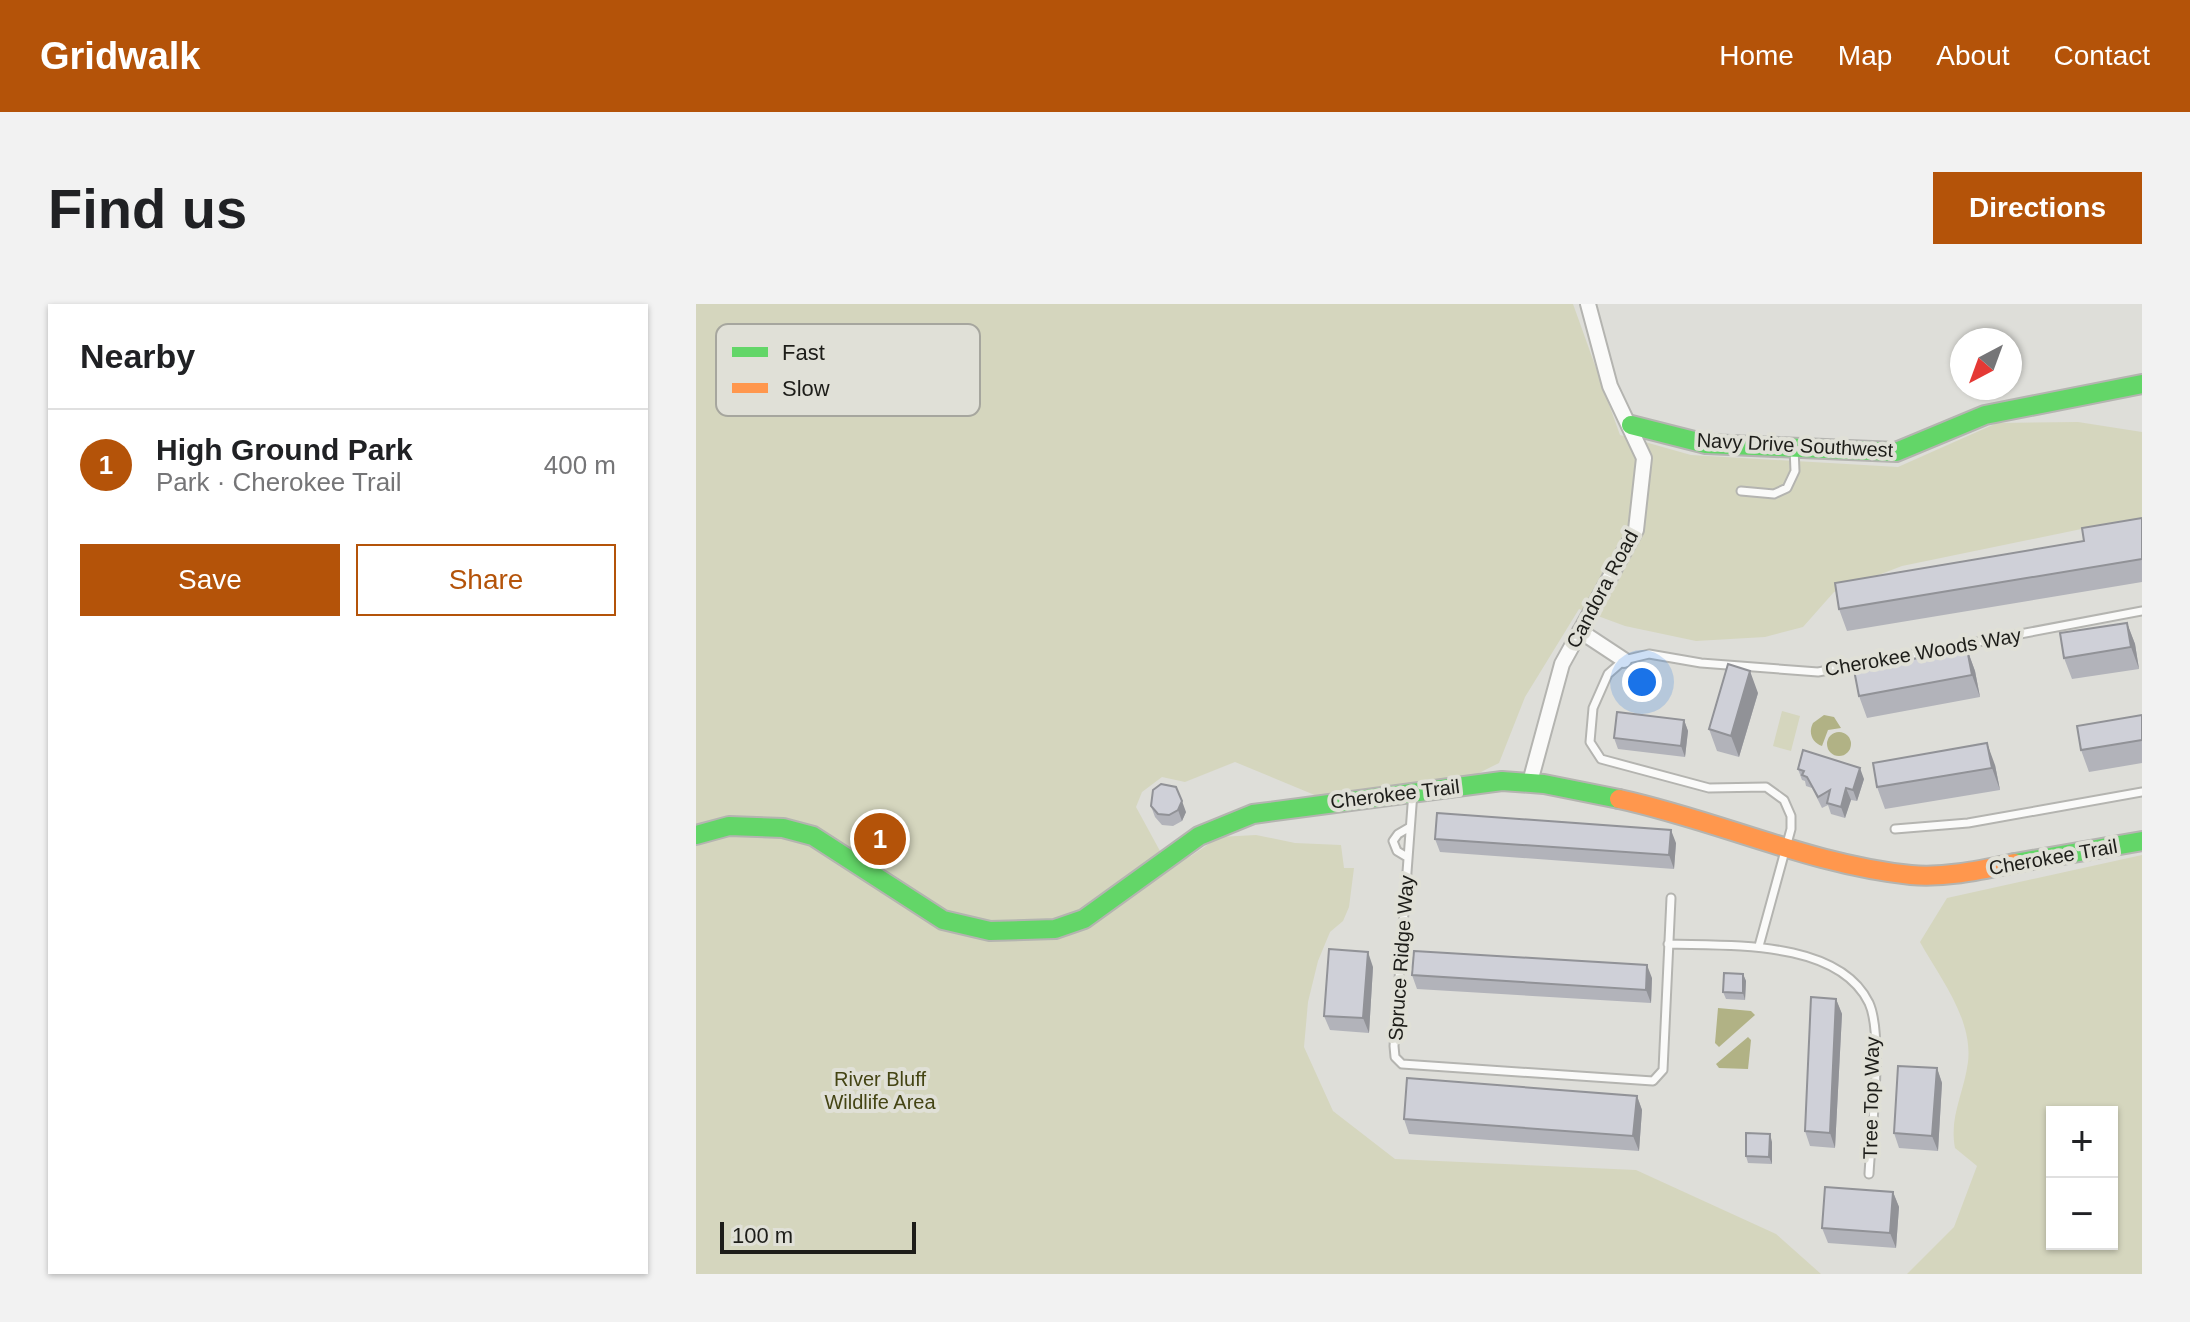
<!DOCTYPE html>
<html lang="en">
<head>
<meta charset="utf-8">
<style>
  body { margin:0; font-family:Helvetica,sans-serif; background:#f2f2f2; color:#202124 }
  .controls { position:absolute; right:24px; bottom:24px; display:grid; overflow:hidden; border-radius:0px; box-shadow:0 2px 6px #0004 }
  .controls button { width:72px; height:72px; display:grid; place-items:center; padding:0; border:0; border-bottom:2px solid #e0e0e0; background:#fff; color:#202124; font:40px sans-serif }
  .compass { position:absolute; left:1254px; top:24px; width:72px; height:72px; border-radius:50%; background:#fff; box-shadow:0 2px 6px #0004; rotate:221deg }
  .scale { position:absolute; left:24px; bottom:20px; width:196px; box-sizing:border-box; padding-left:8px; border:4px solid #1d1d19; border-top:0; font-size:22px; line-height:28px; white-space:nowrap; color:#1d1d19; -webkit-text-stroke:6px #e0e0d7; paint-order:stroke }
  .you { position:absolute; left:946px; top:378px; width:28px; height:28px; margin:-20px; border:6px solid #fff; border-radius:50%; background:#1a73e8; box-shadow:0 0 0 12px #1a73e833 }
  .badge { display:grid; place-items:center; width:52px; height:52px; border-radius:50%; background:#b45309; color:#fff; font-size:26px; font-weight:700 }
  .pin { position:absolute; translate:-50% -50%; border:4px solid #fff; box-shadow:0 2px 8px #0006 }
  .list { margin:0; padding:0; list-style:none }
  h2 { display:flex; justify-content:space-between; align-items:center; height:104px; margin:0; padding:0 32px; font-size:34px }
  h2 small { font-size:26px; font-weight:400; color:#757577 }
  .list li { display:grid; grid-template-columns:52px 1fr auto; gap:24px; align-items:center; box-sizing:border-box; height:112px; padding:0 32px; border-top:2px solid #e0e0e0 }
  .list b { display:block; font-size:30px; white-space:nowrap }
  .list p { margin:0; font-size:26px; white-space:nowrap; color:#757577 }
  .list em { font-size:26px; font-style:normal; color:#757577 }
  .actions { display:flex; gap:16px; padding:24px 32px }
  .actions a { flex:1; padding:18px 0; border:2px solid #b45309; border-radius:0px; text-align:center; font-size:28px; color:#b45309 }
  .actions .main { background:#b45309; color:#fff }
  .map { position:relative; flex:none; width:1446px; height:970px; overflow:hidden; border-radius:0px }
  header { display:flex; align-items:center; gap:48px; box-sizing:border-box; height:112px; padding:0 40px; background:#b45309; color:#fff }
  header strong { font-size:38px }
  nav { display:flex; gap:44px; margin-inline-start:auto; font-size:28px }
  .intro { display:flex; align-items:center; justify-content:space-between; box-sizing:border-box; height:192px; padding:0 48px }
  h1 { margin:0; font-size:56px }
  .button { padding:20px 36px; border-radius:0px; background:#b45309; color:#fff; font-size:28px; font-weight:700 }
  main { display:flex; gap:48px; padding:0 48px }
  aside { flex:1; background:#fff; border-radius:0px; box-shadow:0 2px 6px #0004 }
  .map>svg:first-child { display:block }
  .green { fill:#d5d6be; fill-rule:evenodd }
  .water { fill:#b1b285 }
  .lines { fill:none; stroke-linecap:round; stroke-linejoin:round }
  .lane-casing { stroke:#b4b4b0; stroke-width:11 }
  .street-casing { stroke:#b4b4b0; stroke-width:18 }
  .fast-casing { stroke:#b4b4b0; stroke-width:22 }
  .slow-casing { stroke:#b4b4b0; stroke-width:22 }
  .lane { stroke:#fafaf9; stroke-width:7 }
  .street { stroke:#fafaf9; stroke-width:14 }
  .fast { stroke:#63d668; stroke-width:18 }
  .slow { stroke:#ff974d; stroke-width:18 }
  .wall { fill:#b2b3ba }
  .shaded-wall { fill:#919297 }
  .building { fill:#cfd0d8; stroke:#919297; stroke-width:2 }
  .labels { text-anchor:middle; stroke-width:8; stroke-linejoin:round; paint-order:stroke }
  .street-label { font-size:20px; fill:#1d1d19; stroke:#e0e0d7 }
  .park-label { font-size:20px; fill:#444414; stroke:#e0e0d7 }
  .key { fill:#e0e0d7; stroke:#a6a69e; stroke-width:2 }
  .key-label { font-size:22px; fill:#1d1d19 }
</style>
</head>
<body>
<header>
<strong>Gridwalk</strong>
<nav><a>Home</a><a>Map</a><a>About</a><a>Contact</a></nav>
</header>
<div class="intro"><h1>Find us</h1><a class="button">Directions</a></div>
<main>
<aside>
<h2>Nearby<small></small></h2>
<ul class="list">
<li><span class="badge">1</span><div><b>High Ground Park</b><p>Park · Cherokee Trail</p></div><em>400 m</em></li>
</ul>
<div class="actions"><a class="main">Save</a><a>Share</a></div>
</aside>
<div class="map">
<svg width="1446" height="970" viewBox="0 0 1446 970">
  <rect width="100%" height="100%" fill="#deded9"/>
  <!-- green -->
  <path class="green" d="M0,0H877L924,131L995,151L1202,163L1301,119L1382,118L1446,128V216H1429L1206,262L1138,288L1107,323L1069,333L1000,337L929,322L883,305L829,393L803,459L775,473L621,492L539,458L489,478L466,473L446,488L440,503L464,547L441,566L447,572L495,552L523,533L560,531L599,539L645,541L648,564H658L653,603L647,617L634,628L622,657L612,698L608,743L637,807L699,855L940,866L1080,930L1125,970H0Z
    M1086,407L1104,412L1095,447L1077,442Z
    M1446,551V970H1211L1258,923L1281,862L1259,844C1253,813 1268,789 1272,758C1277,715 1244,674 1224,638L1251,594ZM1356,808H1416V940H1356Z"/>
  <!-- water -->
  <path class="water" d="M1128,411L1138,413L1145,424L1132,426L1126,442C1116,438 1112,429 1117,419Z
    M1131 440a12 12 0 1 1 24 0a12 12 0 1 1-24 0Z
    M1022,704L1055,707L1059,711L1023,743L1019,739Z
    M1052,733L1055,736L1052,765L1023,764L1020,760Z"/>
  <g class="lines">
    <defs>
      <path id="lane" d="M1045,187L1078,190L1091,184L1099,167L1098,144
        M717,488L698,742L699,753L706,760L957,777L967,766L975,594
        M1199,525L1272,519L1446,488
        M711,553L701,547L697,537L702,530L714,523
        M972,640C1031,642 1142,635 1173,699C1188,732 1175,830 1173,870
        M1063,642L1095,525V512L1088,496L1070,483L1013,484L905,455L894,438L897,404L912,370L928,356L953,350L1005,359L1122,368L1446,307"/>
      <path id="street" d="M884,327L928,356
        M834,478L866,360L940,226L948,154L914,82L892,0"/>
      <path id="fast" d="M935,121L1010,140L1200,148L1289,111L1446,80
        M0,531L33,522L87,524L117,532L247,616L294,627L359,625L388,615L503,532L557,510L806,477L848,480L923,495
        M1319,559L1446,537"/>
      <path id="slow" d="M923,495C1021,516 1115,561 1215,571C1250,574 1285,566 1319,559"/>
    </defs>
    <!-- lane casing -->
    <use href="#lane" class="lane-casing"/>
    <!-- street casing -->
    <use href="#street" class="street-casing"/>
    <!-- fast casing -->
    <use href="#fast" class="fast-casing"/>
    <!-- slow casing -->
    <use href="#slow" class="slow-casing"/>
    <!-- lane -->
    <use href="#lane" class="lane"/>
    <!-- street -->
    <use href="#street" class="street"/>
    <!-- fast -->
    <use href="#fast" class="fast"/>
    <!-- slow -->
    <use href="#slow" class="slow"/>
  </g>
  <!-- wall -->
  <path class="wall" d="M1446,214V278L1151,327L1143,305L1388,237Z
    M1431,319L1439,340L1443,365L1376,375L1368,354Z
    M1271,345L1279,367L1284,393L1171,414L1163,392Z
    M1062,389L1043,453L1021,447L1013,425Z
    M1446,411V459L1393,468L1385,446Z
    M988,416L992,427L989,453L922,445L918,434Z
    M1299,461L1304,486L1189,505L1181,483Z
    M1102,465L1168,475L1161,497L1155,496L1149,514L1135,510L1132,501L1126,504L1116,484L1110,482L1109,477L1106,476Z
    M455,502L490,508L486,517L477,522L466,521L459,513Z
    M739,535L980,539L978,565L744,548Z
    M677,663L673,729L634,726L628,712Z
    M1047,670L1050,677L1049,696L1030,695L1027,688Z
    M716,671L956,674L955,699L721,685Z
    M1140,695L1146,710L1139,844L1114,842L1109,827Z
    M1241,764L1246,779L1242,847L1203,844L1198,829Z
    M941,792L946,806L943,847L713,830L708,815Z
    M1076,838V860L1052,859L1050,852Z
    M1197,888L1203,903L1200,944L1132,939L1126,924Z"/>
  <!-- shaded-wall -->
  <path class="shaded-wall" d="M1431,319L1439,340L1443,365L1435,343Z
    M1271,345L1279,367L1284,393L1276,371Z
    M1054,367L1062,389L1043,453L1035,432Z
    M988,416L992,427L989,453L985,442Z
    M1291,439L1299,461L1304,486L1296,464Z
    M1164,464L1168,475L1161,497L1157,486Z
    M1150,484L1155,496L1149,514L1145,503Z
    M486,497L490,508L486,517L482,506Z
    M975,526L980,539L978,565L973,551Z
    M672,648L677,663L673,729L667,714Z
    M951,661L956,674L955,699L950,686Z
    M1047,670L1050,677L1049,696L1047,689Z
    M1140,695L1146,710L1139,844L1134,829Z
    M1241,764L1246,779L1242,847L1236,832Z
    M941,792L946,806L943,847L937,832Z
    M1074,830L1076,838V860L1073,853Z
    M1197,888L1203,903L1200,944L1194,929Z"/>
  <!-- building -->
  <path class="building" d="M1446,214V255L1143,305L1139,279L1388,237L1386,224Z
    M1431,319L1435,343L1368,354L1364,329Z
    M1271,345L1276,371L1163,392L1158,366Z
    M1032,360L1054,367L1035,432L1013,425Z
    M921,408L988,416L985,442L918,434Z
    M1446,411V436L1385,446L1381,422Z
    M1291,439L1296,464L1181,483L1177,459Z
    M1107,446L1164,464L1157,486L1150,484L1145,503L1131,499L1134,486L1122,493L1111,473L1106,471L1108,467L1102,465Z
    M465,480L480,483L486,497L482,506L473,511L462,510L455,502L457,486Z
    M741,509L975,526L973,551L739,535Z
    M633,645L672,648L667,714L628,712Z
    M718,647L951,661L950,686L716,671Z
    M1028,669L1047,670V689L1027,688Z
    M1115,693L1140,695L1134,829L1109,827Z
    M1202,762L1241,764L1236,832L1198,829Z
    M711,774L941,792L937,832L708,815Z
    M1050,829L1074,830L1073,853L1050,852Z
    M1129,883L1197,888L1194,929L1126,924Z"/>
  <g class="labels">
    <!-- street labels -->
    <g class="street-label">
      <text transform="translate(1099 141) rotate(3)" y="7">Navy Drive Southwest</text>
      <text transform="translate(906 285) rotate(-62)" y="7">Candora Road</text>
      <text transform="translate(1227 348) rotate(-10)" y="7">Cherokee Woods Way</text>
      <text transform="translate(699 490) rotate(-7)" y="7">Cherokee Trail</text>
      <text transform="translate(1357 553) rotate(-10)" y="7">Cherokee Trail</text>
      <text transform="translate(705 654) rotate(-86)" y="7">Spruce Ridge Way</text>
      <text transform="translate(1175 794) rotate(-89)" y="7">Tree Top Way</text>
    </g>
    <!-- park labels -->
    <g class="park-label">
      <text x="184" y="782">River Bluff<tspan x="184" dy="23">Wildlife Area</tspan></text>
    </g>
  </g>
  <!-- legend -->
  <rect x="20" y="20" width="264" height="92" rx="12" class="key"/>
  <rect x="36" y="43" width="36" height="10" fill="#63d668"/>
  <rect x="36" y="79" width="36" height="10" fill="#ff974d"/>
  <g class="key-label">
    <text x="86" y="56">Fast</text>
    <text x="86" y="92">Slow</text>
  </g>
</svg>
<div class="controls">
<button>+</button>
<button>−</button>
</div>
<svg class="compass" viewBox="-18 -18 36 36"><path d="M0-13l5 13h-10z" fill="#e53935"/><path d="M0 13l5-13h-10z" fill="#757577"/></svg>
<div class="scale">100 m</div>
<div class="you"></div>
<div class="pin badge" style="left:184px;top:535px">1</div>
</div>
</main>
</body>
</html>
